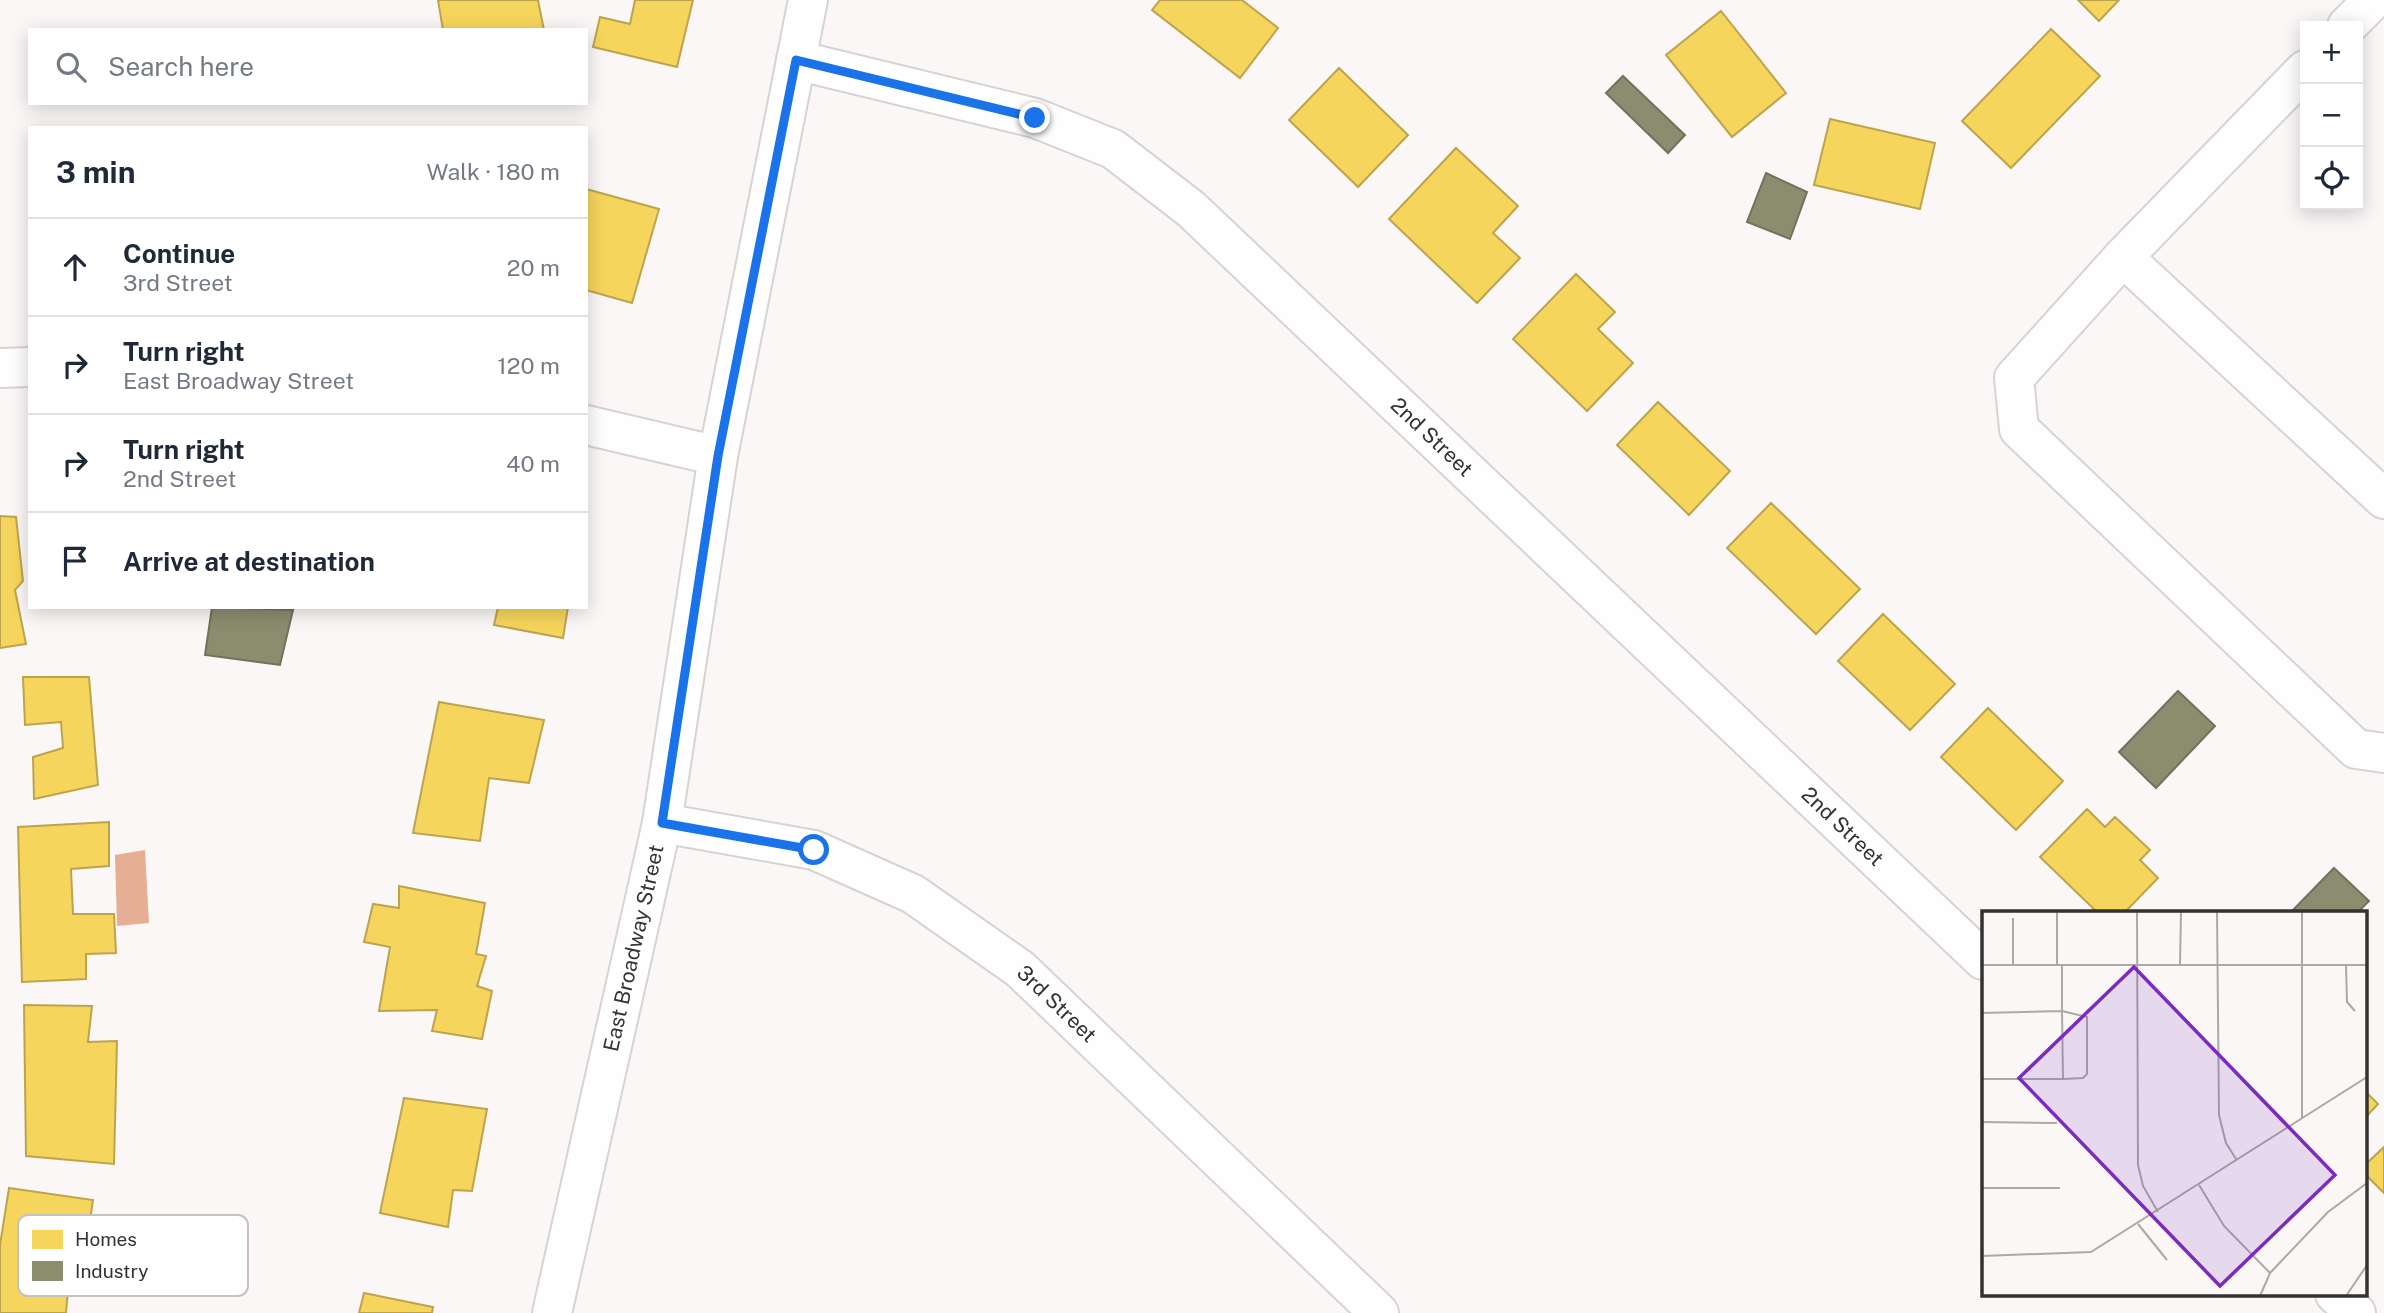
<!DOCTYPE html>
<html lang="en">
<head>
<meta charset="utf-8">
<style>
  body { margin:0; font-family:"Public Sans",sans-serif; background:#f6f6f7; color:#1f2937 }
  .controls { position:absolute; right:21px; top:21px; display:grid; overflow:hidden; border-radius:0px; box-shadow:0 4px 18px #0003 }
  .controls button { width:63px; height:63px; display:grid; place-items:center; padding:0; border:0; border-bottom:2px solid #e0e1e3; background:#fff; color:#1f2937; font:35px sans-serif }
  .stop { position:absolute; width:21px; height:21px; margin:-16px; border:5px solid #1a73e8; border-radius:50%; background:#fff }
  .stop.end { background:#1a73e8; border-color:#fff; box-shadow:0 2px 7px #0008 }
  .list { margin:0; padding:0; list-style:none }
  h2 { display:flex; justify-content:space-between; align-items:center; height:91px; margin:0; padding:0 28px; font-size:30px }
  h2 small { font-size:23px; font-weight:400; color:#747a83 }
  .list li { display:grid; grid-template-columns:46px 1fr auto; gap:21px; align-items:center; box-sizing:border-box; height:98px; padding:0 28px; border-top:2px solid #e0e1e3 }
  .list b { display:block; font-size:26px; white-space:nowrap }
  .list p { margin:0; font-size:23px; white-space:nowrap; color:#747a83 }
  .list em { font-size:23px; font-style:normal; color:#747a83 }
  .icon { flex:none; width:38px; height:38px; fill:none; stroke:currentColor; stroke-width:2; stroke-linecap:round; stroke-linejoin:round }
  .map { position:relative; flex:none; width:2384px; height:1313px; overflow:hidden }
  .search { position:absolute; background:#fff; box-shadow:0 4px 18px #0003; left:28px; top:28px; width:560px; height:77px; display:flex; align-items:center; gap:18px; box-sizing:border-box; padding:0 24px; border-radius:0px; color:#747a83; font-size:26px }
  .panel { position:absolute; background:#fff; box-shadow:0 4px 18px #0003; left:28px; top:126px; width:560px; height:483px; border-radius:0px }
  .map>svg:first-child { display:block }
  .water { fill:#e5ae95 }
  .homes { fill:#f6d55c; stroke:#bca44f; stroke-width:2 }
  .industry { fill:#8c8c6e; stroke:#72715b; stroke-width:2 }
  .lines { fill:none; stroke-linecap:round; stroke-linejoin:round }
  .minor-casing { stroke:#d7d3d2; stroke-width:42 }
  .minor { stroke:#fefefe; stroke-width:38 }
  .route { stroke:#1a73e8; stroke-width:9 }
  .labels { text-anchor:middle; stroke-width:7; stroke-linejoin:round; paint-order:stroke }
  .street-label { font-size:21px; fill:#363230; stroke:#fff }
  .inset-road { fill:none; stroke:#aca8a7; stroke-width:2 }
  .view { fill:#7b2cbf; fill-opacity:0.15; stroke:#7b2cbf; stroke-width:3.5 }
  .inset-edge { fill:none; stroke:#363230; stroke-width:3.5 }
  .key { fill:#fff; stroke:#c3c2c1; stroke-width:2 }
  .key-label { font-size:19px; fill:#363230 }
</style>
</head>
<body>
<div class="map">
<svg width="2384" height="1313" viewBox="0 0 2384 1313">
  <rect width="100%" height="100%" fill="#fbf7f6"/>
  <!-- water -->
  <path class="water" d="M145,850L149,923L117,926L115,855Z"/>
  <!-- homes -->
  <path class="homes" d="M438,0H538L544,30H443Z
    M635,0H693L677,67L593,47L600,17L630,24Z
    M1160,0H1242L1278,28L1240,78L1152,10Z
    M2078,0H2119L2099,21Z
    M1721,11L1786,93L1732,137L1666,55Z
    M2051,29L2100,76L2011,168L1962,121Z
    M1339,68L1408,135L1358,187L1289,120Z
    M1830,119L1935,143L1920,209L1814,185Z
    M1456,148L1518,206L1493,233L1520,258L1477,303L1389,219Z
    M586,189L659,209L632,303L586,290Z
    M1576,274L1615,312L1598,329L1633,363L1587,411L1513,339Z
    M1658,402L1730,471L1689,515L1617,445Z
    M1771,503L1860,589L1816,634L1727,548Z
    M0,516L16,517L23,581L15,590L26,644L0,648Z
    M498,607H568L563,638L494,625Z
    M1883,614L1955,684L1910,730L1838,661Z
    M23,677H89L98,785L34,799L33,757L63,748L61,722L25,725Z
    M439,702L544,720L529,783L489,778L480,841L413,833Z
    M1988,708L2063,781L2016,830L1941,757Z
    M2087,809L2105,827L2115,817L2150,850L2140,860L2158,878L2125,912H2097L2040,857Z
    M109,822V866L71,869L73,914H114L116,953L86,954V979L22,982L18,827Z
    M399,886L485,903L476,954L486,956L477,986L492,991L482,1039L432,1031L437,1010L379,1011L390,947L364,942L373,904L399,908Z
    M24,1005L92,1006L88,1042L117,1041L114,1164L26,1156Z
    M2365,1091L2378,1104L2365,1118Z
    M404,1098L487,1109L472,1191L453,1190L448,1227L380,1213Z
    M2384,1147V1193L2365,1174V1165Z
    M9,1188L93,1200L80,1290L68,1291L66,1313H0V1245Z
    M364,1293L433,1307L432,1313H359Z"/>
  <!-- industry -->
  <path class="industry" d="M1623,76L1685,135L1668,153L1606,93Z
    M1766,173L1807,192L1790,239L1747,222Z
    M212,607L293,610L280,665L205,655Z
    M2178,691L2215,726L2156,788L2119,752Z
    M2334,868L2369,901L2358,912H2291Z"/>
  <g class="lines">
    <defs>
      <g id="minor">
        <path d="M2347,26L2373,0"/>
        <path id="s1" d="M796,60L1035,118L1113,149L1191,209L1983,960"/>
        <path d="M2305,70L2123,257L2384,499"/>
        <path d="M2123,257L2014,378L2019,429L2356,749L2384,753"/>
        <path d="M0,368L30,367"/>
        <path d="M586,425L718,456"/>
        <path id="s2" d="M662,823L814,850L913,894L1020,969L1379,1313"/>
        <path d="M2335,1294L2356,1313"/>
        <path id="s3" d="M552,1313L662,823L718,456L808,0"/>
      </g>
    </defs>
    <!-- minor casing -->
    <use href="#minor" class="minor-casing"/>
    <!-- minor -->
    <use href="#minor" class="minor"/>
  </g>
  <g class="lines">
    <!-- route -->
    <path class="route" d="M814,850L662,823L718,456L796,60L1035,118"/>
  </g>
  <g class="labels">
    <!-- street labels -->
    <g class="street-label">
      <text dy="7" stroke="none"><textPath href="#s1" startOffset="760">2nd Street</textPath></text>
      <text dy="7" stroke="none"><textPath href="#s1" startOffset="1326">2nd Street</textPath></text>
      <text dy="7" stroke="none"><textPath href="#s3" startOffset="374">East Broadway Street</textPath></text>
      <text dy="7" stroke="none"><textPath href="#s2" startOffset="444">3rd Street</textPath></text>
    </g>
  </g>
  <!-- overview -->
  <g transform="translate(1982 911)">
    <rect width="385" height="385" fill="#fbf7f6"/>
    <path class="inset-road" d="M75,0V54M155,0L156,254L161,275L176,301M235,0L237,204L244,232L254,248M320,0V207M31,53V7M80,53V100L105,106V163L101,167L81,168M0,54H385M198,54L199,0M364,54L365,91L373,100M0,102L80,100L81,168H0M0,211L75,212M217,274L242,315L288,362M0,277H78M156,313L185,349M0,345L109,341L385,166M278,385L288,362L346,301L385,272M364,385L385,354"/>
    <path class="view" d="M152,56L353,264L238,375L37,167Z"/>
    <rect width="385" height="385" class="inset-edge"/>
  </g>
  <!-- legend -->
  <rect x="18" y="1215" width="230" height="81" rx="10" class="key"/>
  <rect x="32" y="1230" width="31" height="19" fill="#f6d55c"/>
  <rect x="32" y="1261" width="31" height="20" fill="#8c8c6e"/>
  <g class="key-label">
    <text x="75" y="1246">Homes</text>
    <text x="75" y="1278">Industry</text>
  </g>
</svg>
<div class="controls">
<button>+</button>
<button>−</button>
<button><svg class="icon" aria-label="locate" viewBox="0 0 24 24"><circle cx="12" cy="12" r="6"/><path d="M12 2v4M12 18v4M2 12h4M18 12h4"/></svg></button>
</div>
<div class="stop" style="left:814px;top:850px"></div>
<div class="stop end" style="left:1035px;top:118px"></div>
<div class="search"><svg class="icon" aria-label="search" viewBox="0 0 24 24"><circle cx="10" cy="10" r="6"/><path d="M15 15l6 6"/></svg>Search here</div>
<section class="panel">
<h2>3 min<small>Walk · 180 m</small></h2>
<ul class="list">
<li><svg class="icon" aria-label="ahead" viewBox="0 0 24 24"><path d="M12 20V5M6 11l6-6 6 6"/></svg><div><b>Continue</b><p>3rd Street</p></div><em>20 m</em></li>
<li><svg class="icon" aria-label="right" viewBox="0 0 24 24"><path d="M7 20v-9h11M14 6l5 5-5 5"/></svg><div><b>Turn right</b><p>East Broadway Street</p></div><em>120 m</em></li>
<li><svg class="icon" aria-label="right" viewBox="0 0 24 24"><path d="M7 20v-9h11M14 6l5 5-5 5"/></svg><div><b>Turn right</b><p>2nd Street</p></div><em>40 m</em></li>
<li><svg class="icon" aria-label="arrive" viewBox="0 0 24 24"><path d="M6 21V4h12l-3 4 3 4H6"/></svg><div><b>Arrive at destination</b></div></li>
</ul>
</section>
</div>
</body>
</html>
